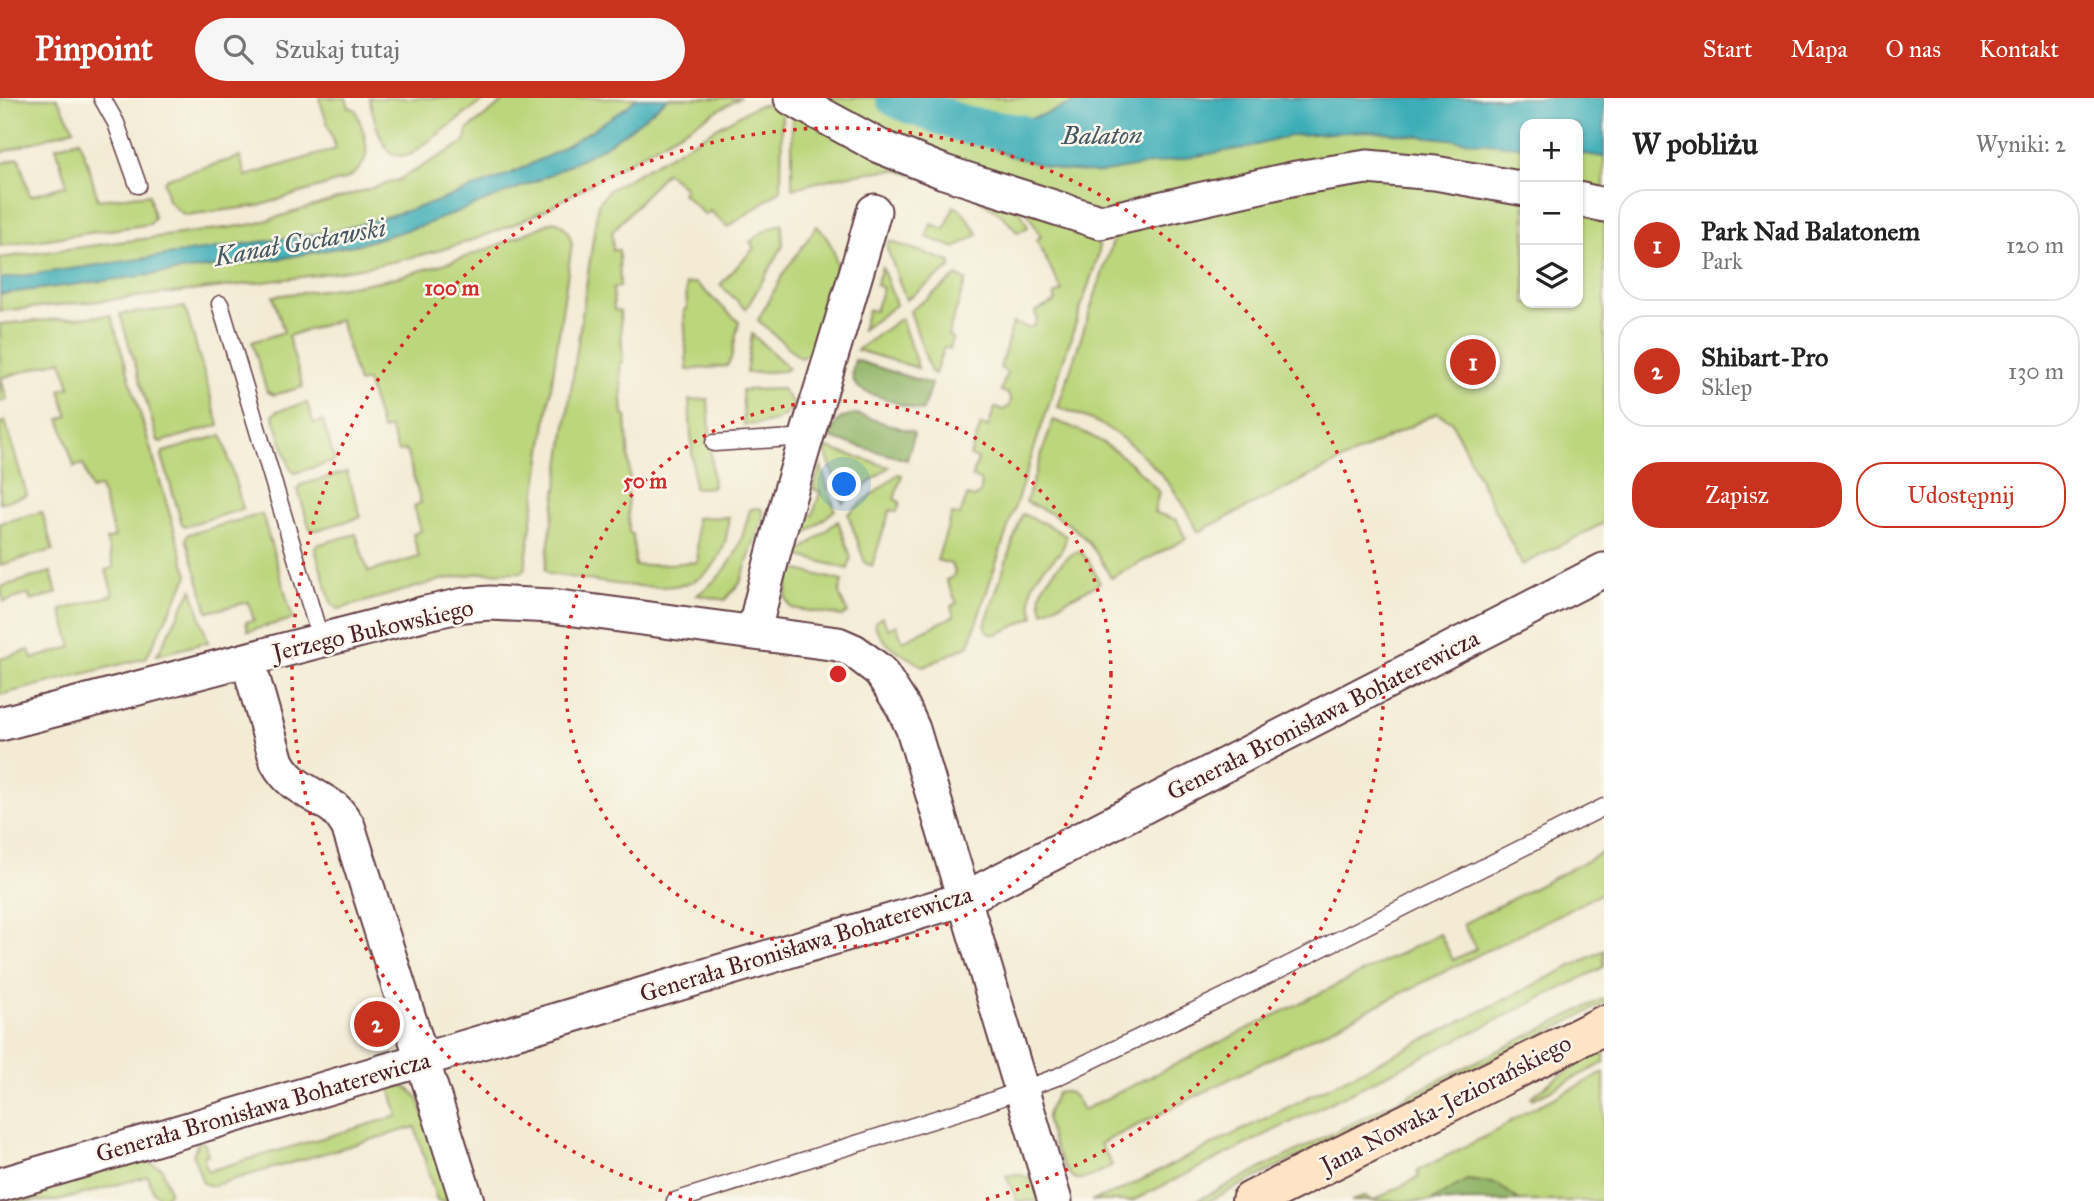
<!DOCTYPE html>
<html lang="pl">
<head>
<meta charset="utf-8">
<style>
  body { margin:0; font-family:"IM FELL Great Primer",serif; background:#f6f6f6; color:#222 }
  .controls { position:absolute; right:21px; top:21px; display:grid; overflow:hidden; border-radius:14px; box-shadow:0 2px 5px #0004 }
  .controls button { width:63px; height:63px; display:grid; place-items:center; padding:0; border:0; border-bottom:2px solid #e0e0e0; background:#fff; color:#222; font:35px sans-serif }
  .you { position:absolute; left:845px; top:387px; width:24px; height:24px; margin:-18px; border:5px solid #fff; border-radius:50%; background:#1a73e8; box-shadow:0 0 0 10px #1a73e833 }
  .badge { display:grid; place-items:center; width:46px; height:46px; border-radius:50%; background:#c8321e; color:#fff; font-size:23px; font-weight:700 }
  .pin { position:absolute; translate:-50% -50%; border:4px solid #fff; box-shadow:0 2px 7px #0006 }
  .list { margin:0; padding:0; list-style:none }
  h2 { display:flex; justify-content:space-between; align-items:center; height:91px; margin:0; padding:0 28px; font-size:30px }
  h2 small { font-size:23px; font-weight:400; color:#767676 }
  .list li { display:grid; grid-template-columns:46px 1fr auto; gap:21px; align-items:center; box-sizing:border-box; height:112px; margin:0 14px 14px; padding:0 14px; border:2px solid #e0e0e0; border-radius:28px }
  .list b { display:block; font-size:26px; white-space:nowrap }
  .list p { margin:0; font-size:23px; white-space:nowrap; color:#767676 }
  .list em { font-size:23px; font-style:normal; color:#767676 }
  .actions { display:flex; gap:14px; padding:21px 28px }
  .actions a { flex:1; padding:16px 0; border:2px solid #c8321e; border-radius:28px; text-align:center; font-size:24px; color:#c8321e }
  .actions .main { background:#c8321e; color:#fff }
  .icon { flex:none; width:38px; height:38px; fill:none; stroke:currentColor; stroke-width:2; stroke-linecap:round; stroke-linejoin:round }
  .map { position:relative; flex:none; width:1604px; height:1103px; overflow:hidden }
  header { display:flex; align-items:center; gap:42px; box-sizing:border-box; height:98px; padding:0 35px; background:#c8321e; color:#fff }
  header strong { font-size:33px }
  nav { display:flex; gap:38px; margin-inline-start:auto; font-size:24px }
  .search { width:490px; height:63px; background:#f6f6f6; display:flex; align-items:center; gap:18px; box-sizing:border-box; padding:0 24px; border-radius:38px; color:#767676; font-size:26px }
  main { display:flex }
  aside { flex:1; background:#fff }
  .map>svg:first-child { display:block }
  .green { fill:#bbd67c; stroke:#827a54; stroke-width:2; fill-rule:evenodd }
  .forest { fill:#94b76c; stroke:#6f6b4c; stroke-width:2 }
  .water { fill:#3daeb7; stroke:#446671; stroke-width:2 }
  .lines { fill:none; stroke-linecap:round; stroke-linejoin:round }
  .canal { stroke:#3daeb7; stroke-width:38 }
  .lane-casing { stroke:#633e44; stroke-width:19 }
  .street-casing { stroke:#633e44; stroke-width:37 }
  .secondary-casing { stroke:#633e44; stroke-width:42 }
  .lane { stroke:#fff; stroke-width:16 }
  .street { stroke:#fff; stroke-width:33 }
  .secondary { stroke:#fee4c5; stroke-width:38 }
  .ring { fill:none; stroke:#d62828; stroke-width:3.5; stroke-dasharray:3.5 7 }
  .labels { text-anchor:middle; stroke-width:5; stroke-linejoin:round; paint-order:stroke }
  .street-label { font-size:24px; fill:#4a1f2b; stroke:#fbf7ec }
  .water-label { font-size:26px; font-style:italic; fill:#455863; stroke:#fbf7ec }
  .centre { fill:#d62828; stroke:#fbf7ec; stroke-width:3.5 }
  .ring-label { font-size:21px; text-anchor:middle; font-weight:bold; fill:#d62828; stroke:#fbf7ec; stroke-width:5; stroke-linejoin:round; paint-order:stroke }
</style>
</head>
<body>
<header>
<strong>Pinpoint</strong>
<div class="search"><svg class="icon" aria-label="search" viewBox="0 0 24 24"><circle cx="10" cy="10" r="6"/><path d="M15 15l6 6"/></svg>Szukaj tutaj</div>
<nav><a>Start</a><a>Mapa</a><a>O nas</a><a>Kontakt</a></nav>
</header>
<main>
<div class="map">
<svg width="1604" height="1103" viewBox="0 0 1604 1103">
  <rect width="100%" height="100%" fill="#fbf7ec"/>
  <filter id="ink" filterUnits="userSpaceOnUse"><feTurbulence type="fractalNoise" baseFrequency=".0143" numOctaves="2"/><feDisplacementMap in="SourceGraphic" scale="14" xChannelSelector="R" yChannelSelector="G"/><feConvolveMatrix kernelMatrix="1 2 1 2 8 2 1 2 1" color-interpolation-filters="sRGB"/></filter>
  <filter id="wash" filterUnits="userSpaceOnUse"><feTurbulence type="fractalNoise" baseFrequency=".00686" numOctaves="4" result="noise"/><feDisplacementMap in="SourceGraphic" scale="28" xChannelSelector="R" yChannelSelector="G"/><feGaussianBlur stdDeviation="1.57" result="paint"/><feColorMatrix in="noise" values="0 0 0 0 0 0 0 0 0 0 0 0 0 0 0 0 0 1.4 0 .05"/><feComposite in="paint" operator="in"/></filter>
  <g filter="url(#wash)">
    <rect width="100%" height="100%" fill="#f3ebd4"/>
    <!-- green -->
    <path class="green" d="M0,0H57L74,31L0,55Z
      M319,0H346L349,9L356,12C365,40 378,63 346,81L258,108L186,117L180,114L168,103L164,84L167,80L240,59L246,78L336,51Z
      M369,0H487L410,57C404,58 398,59 393,56C380,50 373,14 369,0Z
      M508,0H637L625,10L592,32L550,57L510,76L433,105L337,133L0,181V160L255,126L398,82L465,44L467,32Z
      M668,0H739L545,112C448,160 354,173 248,186C166,196 83,205 0,213V196L283,160L360,146L424,127L541,81L602,50L630,31Z
      M770,0H1604V425L1522,467L1451,323L1437,315L1198,434C1179,391 1144,352 1104,328C1090,320 1073,315 1058,309L1114,140L1096,129L896,72C861,73 826,81 792,91V13L782,8L781,92L728,129L710,113L705,117L682,95L685,90L666,74L612,134L613,152H619L620,189L613,190L614,212L620,213L623,264L620,265L623,317L626,318L630,383H627L629,435L633,436L635,468L698,464L696,420L728,419C729,447 715,479 685,486C649,495 586,481 549,476L545,472L598,106L609,92L750,11C761,6 769,5 781,8ZM1525,26H1578V205H1525Z
      M79,42L89,70L98,102L149,96L154,120L150,126L0,148V66L19,60L30,98L67,87L56,49Z
      M977,100L1017,106L1028,129L1018,135L1003,118Z
      M954,108L962,113L978,136L955,150L926,139L931,126L945,131Z
      M1025,110L1093,136L1099,148V155L969,547L924,569C907,558 876,545 875,524L882,519L888,531L896,527L903,543L954,518L951,508L957,505L946,482L953,479L955,473L951,466L937,462L952,416L960,417L967,398L974,400C981,395 983,391 980,382L972,379L978,361L970,358L981,327L988,329L995,310L1003,312L1009,309L1011,302L1007,295L1001,293L1007,274L1000,270L1013,225L1029,230L1035,227L1037,220L1035,214L1056,203L1054,197L1062,193L1036,141L1041,139Z
      M554,123C565,126 569,135 572,145L525,470L522,474L479,475L441,482L339,511L332,507L315,451L316,447L356,436L368,474L419,459L413,436L421,433L414,408L421,405L406,352L398,354L390,330L382,332L367,283L358,285L340,222L288,238L303,289L274,297L267,294L252,244L284,234L273,198C319,192 367,188 412,175C461,162 509,144 554,123Z
      M782,125L783,148L746,211L720,187L754,150L750,144L761,135Z
      M817,128C830,142 837,154 836,173L811,255L800,260L758,222L785,173Z
      M889,143L951,164V169L906,202L887,150Z
      M882,169L896,207L862,232L868,212L875,213L883,190L876,187Z
      M957,178L966,182L948,237L953,240L950,251L944,249L935,276L931,274L910,213Z
      M696,185L739,224L731,261L727,268L687,272L684,212L687,211L686,186Z
      M185,209L219,327L161,344L158,343L120,216Z
      M111,217L188,478L146,560L0,597V561L29,552L32,561L72,549L61,512L113,497L106,472L114,469L106,442L115,439L100,389L91,392L83,366L74,369L60,321L68,318L60,292L70,289L62,262L1,280L7,302L0,304V226Z
      M901,220L918,270L857,252Z
      M752,236L789,270L784,273L746,275Z
      M782,291L794,307C782,326 764,326 744,327L742,292Z
      M708,301L713,389L694,390L689,302Z
      M307,305L314,326L323,323L335,363L295,375L291,372L273,317L277,313Z
      M1053,322C1099,337 1127,358 1159,394L1154,414L1177,422L1186,441L1111,480C1089,437 1070,422 1026,404Z
      M5,323L27,397L0,405V325Z
      M222,337L243,411L185,428L182,426L162,358L163,354Z
      M824,349L889,369L843,405Z
      M821,368L835,412L799,441L806,416L813,417L820,394L813,391Z
      M347,374L361,419L317,432L310,431L298,392L300,387Z
      M898,376L902,377L894,401L900,404L897,414L890,412L872,468L865,465L848,416Z
      M760,410L763,413V419L740,485L725,502L697,497C732,472 740,452 750,411Z
      M42,414L53,452L0,467V425Z
      M262,416L293,521L248,533L246,524L254,522L248,504L208,514L186,440L188,436Z
      M1022,416L1048,427L1066,438C1064,470 1019,465 1034,519L998,536C991,537 985,535 985,527Z
      M838,423L851,459L848,471L796,457Z
      M1080,453L1089,463L1100,485L1043,514C1041,507 1039,499 1042,492C1045,481 1069,454 1080,453Z
      M790,470L842,483L839,496L848,515L842,518L791,510L786,500Z
      M51,474L57,495L31,503L28,496L4,504L0,489Z
      M192,491L208,544L157,557Z
      M1604,754V794L1100,1046L1112,1067C1102,1073 1089,1082 1077,1081C1064,1079 1046,1031 1047,1019C1048,1009 1054,1003 1057,995C1074,991 1076,1000 1083,1012L1440,836L1453,862L1476,851L1463,826Z
      M1604,852V869L1132,1103H1091L1117,1094Z
      M1604,900V906L1209,1103H1196Z
      M1604,953V965L1533,1001L1531,999L1556,980L1577,968L1575,965L1591,957Z
      M1604,975V1103H1520L1497,1086L1467,1082L1431,1103H1351L1365,1099L1373,1103L1419,1079L1417,1073L1496,1033L1525,1014Z
      M395,985C406,988 412,992 419,1002L451,1103H437L415,1029L211,1088L203,1085L193,1056L199,1042L205,1046L208,1057L203,1058L208,1073L398,1018L389,986Z
      M141,1061L162,1070L169,1092V1095L162,1101L153,1094L148,1078L58,1103H18L16,1099Z
      M1016,1076C1035,1080 1038,1085 1044,1103H1017L1006,1078Z"/>
    <!-- forest -->
    <path class="forest" d="M855,262L931,286L923,312L921,313C908,309 896,305 883,300C861,293 846,289 855,262Z
      M856,316L913,334L914,337L907,362L830,340C836,323 838,318 856,316Z
      M1467,1082L1497,1086L1520,1103H1431Z"/>
    <!-- water -->
    <path class="water" d="M637,0H668L630,31L602,50L541,81L424,127L359,146L283,160L0,196V181L337,133L433,105L510,76L550,57L592,32L625,10Z
      M1082,0H1604V59L1578,55V26H1525V49L1371,33L1294,37L1249,49L1099,75L1060,72L1007,57L973,39L968,28L973,23C1021,26 1040,21 1082,0Z"/>
    <g class="lines">
      <!-- canal -->
      <path class="canal" d="M895,0L910,7L968,28L1020,35"/>
    </g>
  </g>
  <g filter="url(#ink)">
    <g class="lines">
      <defs>
        <path id="lane" d="M102,0L116,25L138,87
          M220,206L321,543
          M714,345L807,339
          M675,1103L977,1008L1057,979L1242,890L1604,709"/>
        <path id="street" d="M791,0L879,48L944,74L1100,124L1296,80L1367,69L1435,75L1525,91
          M1578,101L1604,107
          M754,534C786,392 835,254 874,113
          M248,563L277,664C291,690 312,694 334,710C340,715 344,722 348,728L467,1103
          M0,626L426,515L464,507L490,505L552,508L838,546L854,553L880,573L903,609L913,631L1055,1103
          M0,1087L964,801L1604,472"/>
        <path id="secondary" d="M1251,1103L1604,927"/>
      </defs>
      <!-- lane casing -->
      <use href="#lane" class="lane-casing"/>
      <!-- street casing -->
      <use href="#street" class="street-casing"/>
      <!-- secondary casing -->
      <use href="#secondary" class="secondary-casing"/>
      <!-- lane -->
      <use href="#lane" class="lane"/>
      <!-- street -->
      <use href="#street" class="street"/>
      <!-- secondary -->
      <use href="#secondary" class="secondary"/>
    </g>
  </g>
  <!-- distance rings -->
  <g class="ring">
    <circle cx="838" cy="576" r="273"/>
    <path d="M692 1102A546 546 0 1 1 984 1102"/>
  </g>
  <g class="labels">
    <!-- street labels -->
    <g class="street-label">
      <text transform="translate(373 532) rotate(-13)" y="8">Jerzego Bukowskiego</text>
      <text transform="translate(1323 617) rotate(-27)" y="8">Generała Bronisława Bohaterewicza</text>
      <text transform="translate(806 846) rotate(-17)" y="8">Generała Bronisława Bohaterewicza</text>
      <text transform="translate(1446 1006) rotate(-27)" y="8">Jana Nowaka-Jeziorańskiego</text>
      <text transform="translate(263 1009) rotate(-16)" y="8">Generała Bronisława Bohaterewicza</text>
    </g>
    <!-- water labels -->
    <g class="water-label">
      <text x="1102" y="46">Balaton</text>
      <text transform="translate(300 144) rotate(-10)" y="9">Kanał Gocławski</text>
    </g>
  </g>
  <circle cx="838" cy="576" r="10" class="centre"/>
  <g class="ring-label">
    <text x="452" y="197">100 m</text>
    <text x="645" y="390">50 m</text>
  </g>
</svg>
<div class="controls">
<button>+</button>
<button>−</button>
<button><svg class="icon" aria-label="layers" viewBox="0 0 24 24"><path d="M12 4l9 5-9 5-9-5zM3 14l9 5 9-5"/></svg></button>
</div>
<div class="you"></div>
<div class="pin badge" style="left:1473px;top:264px">1</div>
<div class="pin badge" style="left:377px;top:926px">2</div>
</div>
<aside>
<h2>W pobliżu<small>Wyniki: 2</small></h2>
<ul class="list">
<li><span class="badge">1</span><div><b>Park Nad Balatonem</b><p>Park</p></div><em>120 m</em></li>
<li><span class="badge">2</span><div><b>Shibart-Pro</b><p>Sklep</p></div><em>130 m</em></li>
</ul>
<div class="actions"><a class="main">Zapisz</a><a>Udostępnij</a></div>
</aside>
</main>
</body>
</html>
